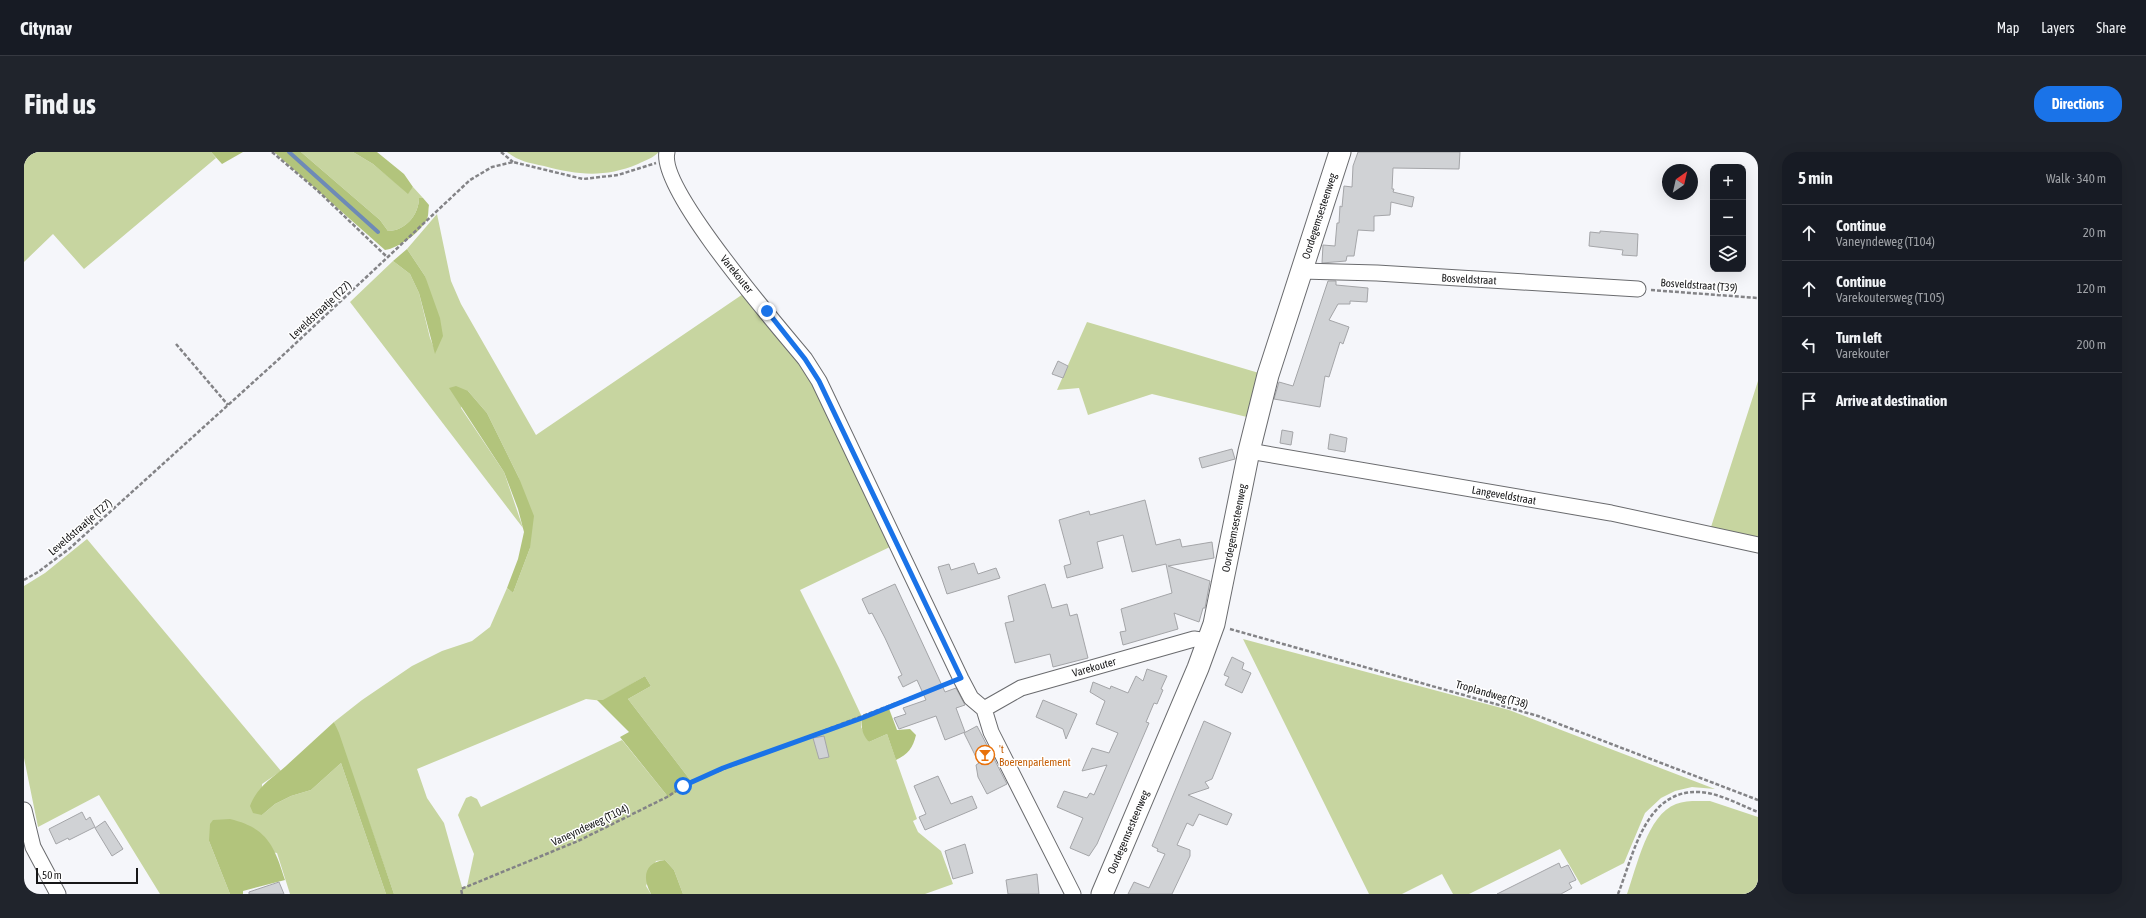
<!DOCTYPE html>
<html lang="en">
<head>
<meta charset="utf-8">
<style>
  body { margin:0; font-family:"Asap Condensed",sans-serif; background:#20242c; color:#f1f3f6 }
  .controls { position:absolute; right:12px; top:12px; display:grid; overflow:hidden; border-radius:8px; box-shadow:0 4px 16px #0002 }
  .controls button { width:36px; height:36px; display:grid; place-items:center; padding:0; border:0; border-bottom:1px solid #363941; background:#171b24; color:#f1f3f6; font:20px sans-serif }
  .compass { position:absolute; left:1638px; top:12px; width:36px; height:36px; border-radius:50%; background:#171b24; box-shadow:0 4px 16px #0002; rotate:34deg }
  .scale { position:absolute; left:12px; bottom:10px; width:102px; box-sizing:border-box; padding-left:4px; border:2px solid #171718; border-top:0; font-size:11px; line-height:14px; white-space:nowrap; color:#171718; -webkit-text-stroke:3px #fff; paint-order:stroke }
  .stop { position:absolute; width:12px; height:12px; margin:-9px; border:3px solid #1a73e8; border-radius:50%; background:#fff }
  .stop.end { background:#1a73e8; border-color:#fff; box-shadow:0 1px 4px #0008 }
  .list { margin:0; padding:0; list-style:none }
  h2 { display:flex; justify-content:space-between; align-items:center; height:52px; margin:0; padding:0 16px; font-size:17px }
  h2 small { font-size:13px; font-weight:400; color:#9ea1a6 }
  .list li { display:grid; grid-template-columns:26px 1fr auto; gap:12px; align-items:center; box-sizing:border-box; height:56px; padding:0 16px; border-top:1px solid #363941 }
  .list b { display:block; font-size:15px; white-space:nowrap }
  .list p { margin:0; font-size:13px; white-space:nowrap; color:#9ea1a6 }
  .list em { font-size:13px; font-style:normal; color:#9ea1a6 }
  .icon { flex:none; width:22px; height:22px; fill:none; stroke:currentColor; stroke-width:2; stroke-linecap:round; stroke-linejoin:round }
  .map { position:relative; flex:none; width:1734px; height:742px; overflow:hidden; border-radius:16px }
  header { display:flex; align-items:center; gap:24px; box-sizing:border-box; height:56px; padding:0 20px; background:#171b24; border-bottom:1px solid #363941 }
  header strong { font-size:19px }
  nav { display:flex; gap:22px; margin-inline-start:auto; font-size:14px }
  .intro { display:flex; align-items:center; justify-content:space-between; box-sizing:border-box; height:96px; padding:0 24px }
  h1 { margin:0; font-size:28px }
  .button { padding:10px 18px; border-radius:16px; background:#1a73e8; color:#fff; font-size:14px; font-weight:700 }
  main { display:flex; gap:24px; padding:0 24px }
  aside { flex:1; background:#171b24; border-radius:16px; box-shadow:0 4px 16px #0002 }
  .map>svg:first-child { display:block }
  .green { fill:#c7d5a0; fill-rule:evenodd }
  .forest { fill:#b2c47c }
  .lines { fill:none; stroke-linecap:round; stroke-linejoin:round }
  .stream { stroke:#6e8ab6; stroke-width:4 }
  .building { fill:#d0d2d5; stroke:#a4a5a8 }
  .street-casing { stroke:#6a6b6e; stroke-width:17 }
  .secondary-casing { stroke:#6a6b6e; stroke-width:23 }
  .path { stroke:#838386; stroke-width:2.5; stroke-dasharray:4 2; stroke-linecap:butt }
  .street { stroke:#fff; stroke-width:15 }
  .secondary { stroke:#fff; stroke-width:21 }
  .route { stroke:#1a73e8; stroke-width:5 }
  .labels { text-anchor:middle; stroke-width:3; stroke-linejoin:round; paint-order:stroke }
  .street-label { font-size:11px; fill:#171718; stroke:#fff }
  .food-label { font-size:11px; fill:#c56008; stroke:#fff; text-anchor:start }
</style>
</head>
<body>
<header>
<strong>Citynav</strong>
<nav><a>Map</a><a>Layers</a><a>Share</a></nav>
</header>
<div class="intro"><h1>Find us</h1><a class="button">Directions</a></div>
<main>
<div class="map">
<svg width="1734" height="742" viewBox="0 0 1734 742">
  <rect width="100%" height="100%" fill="#f5f6fa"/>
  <!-- green -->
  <path class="green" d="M7,0H187L192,6L60,117L29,82L0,110V5Z
    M277,0H329L349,12L384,41L389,35L399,46H395C395,63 381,79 364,79L356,68Z
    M483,0H635C629,6 622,8 614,12C580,26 554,23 520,14C505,11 494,9 483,0Z
    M413,62L427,129L437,152L512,283L722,140L786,223L870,393L776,438L815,516L838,565L837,575L845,590L863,582L893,667L889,669L894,680L917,699L929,732L901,742H659L650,718L641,708L632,709L622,734L627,742H370L310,570L338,548L388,514L418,499L448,489L466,475L483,436L489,441L506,396L495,326L463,261L444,239L437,256L480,320L499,376L326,150L369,109L386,122L395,141L406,186L412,201L401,124L383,97ZM621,524L627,534L604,547L667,629L645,646L598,588L457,655L453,647L447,644L442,646L434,663L450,702L443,734L438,735L420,671L403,646L393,617L562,547L579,549Z
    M1063,170L1235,221L1223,265L1128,242L1064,263L1055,236L1033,238Z
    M1734,229V385L1687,375Z
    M63,387L257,619L238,632V663L251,652L267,644L287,638L317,611L362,742H266L253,701L185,689L206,742H136L75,643L14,675L0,606V434L21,421Z
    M1219,487L1485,558L1691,637L1668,635L1651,639L1637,646L1621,661L1600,711L1557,733L1536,697L1445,742H1429L1418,722L1378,742H1345Z
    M1686,649L1734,665V742H1603C1613,715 1623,663 1652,652C1662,648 1674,649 1686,649Z"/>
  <!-- forest -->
  <path class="forest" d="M187,0H219L198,12Z
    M250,0H277L356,68L364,79C381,79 395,63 395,46H399L405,53C404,58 405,65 402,69C395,81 375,96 361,98Z
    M329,0H353L380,22L389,35L384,42L349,12Z
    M383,97L401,124L416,166L419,184L411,202L395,141L386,122L369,109Z
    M432,234L444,239L463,261L495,326L510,364L506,396L489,441L483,436L494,407L500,380L494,357L480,320L425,236Z
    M621,524L627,534L604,547L667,629L645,646L596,585L605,580L573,548H579Z
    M864,554L873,578L886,577L892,583C889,596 884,602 872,608L863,582L845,590C838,582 837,576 838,565Z
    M310,570L315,581L370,742H362L317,611L287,638L267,644L251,652L238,663L229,661L226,654C233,635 247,627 262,614C278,599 294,585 310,570Z
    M206,667C243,676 250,693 261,728L219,739V742H206L185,689L186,672L189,668Z
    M641,708L650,718L659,742H627C618,726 620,710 641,708Z"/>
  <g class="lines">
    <!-- stream -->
    <path class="stream" d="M265,0L354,80"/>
  </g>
  <!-- building -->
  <path class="building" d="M1334,0H1436L1435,17L1369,16L1368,37H1370L1369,40L1390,45L1388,55L1367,50L1366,63L1350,64V79L1334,78L1330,104H1323L1322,109L1298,111L1299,93L1311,94L1313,71H1315L1316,54L1318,55L1320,34L1328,35L1329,14Z
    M1576,79L1614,82L1613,104L1598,103L1599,98L1565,94L1566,80L1576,81Z
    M1304,129H1312V133L1344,136L1343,150L1326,149V152H1314L1305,168L1325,175L1319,192L1316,190L1305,225L1301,224L1296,255L1250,247L1255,230L1269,234Z
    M1034,209L1044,214L1039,226L1028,222Z
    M1258,278L1269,280L1267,293L1256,291Z
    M1306,282L1323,286L1321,300L1304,297Z
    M1208,297L1211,307L1178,316L1175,306Z
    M1121,348L1132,393L1156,387L1158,395L1188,390L1190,406L1144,414L1186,429L1181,456H1179L1175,470L1150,461L1154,477L1099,493L1096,480L1102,479L1097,457L1148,441L1142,412L1108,420L1099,383L1073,390L1079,416L1043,426L1040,414L1047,412L1035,368L1065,359L1066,363Z
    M950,411L954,422L972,416L976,426L923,442L914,415L925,412L927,418Z
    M871,432L921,540L932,536L941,553L932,556L941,580L921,588L912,564L875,577L870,566L882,562L879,556L902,548L893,528L879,535L874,525L878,523L861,486L848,461L845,462L838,447Z
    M1021,432L1028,456L1043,452L1046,464L1053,462L1064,506L1029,515L1026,502L991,511L981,471L990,469L984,444Z
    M1208,505L1220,511L1218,517L1227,521L1218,541L1201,533L1205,525L1200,523Z
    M1123,517L1143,524L1137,537L1139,538L1133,552L1130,551L1122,570L1125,571L1073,692L1065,704L1046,696L1059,666L1033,655L1040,639L1063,646L1066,641L1070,643L1083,613L1058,619L1068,596L1085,601L1094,581L1072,572L1081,549L1066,540L1069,530L1086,537L1087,534L1104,541L1112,524L1119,529Z
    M1019,548L1053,562L1042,587L1039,577L1012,565Z
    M1180,569L1207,581L1188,627L1181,630L1185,636L1164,643L1208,662L1203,673L1175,662L1169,674L1163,671L1153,693L1166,698V704L1148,742H1104L1110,730L1125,736L1141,702L1133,699L1134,697L1128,694Z
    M953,574L983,632L963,642L954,625L952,613L955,611L940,581Z
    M800,584L805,605L795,607L789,586Z
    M914,624L927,652L948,644L953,656L901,678L895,665L902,662L890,634Z
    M58,660L62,668L66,665L71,675L45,688L44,686L32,692L25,677Z
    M81,669L99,697L88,704L71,676Z
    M941,692L949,721L929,727L921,699Z
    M1535,711L1537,716L1544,713L1552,728L1545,731L1548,736L1537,742H1473Z
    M1013,722L1015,742H984L982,728Z
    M255,730L260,742H225V740Z"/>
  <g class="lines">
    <defs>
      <path id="street" d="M643,0C634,37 753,173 781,207L795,229L937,527L947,546L960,557L967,580L1049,742
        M1277,119L1353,121L1614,137
        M1225,299L1587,361L1734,393
        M960,557L997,536L1170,487L1184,489
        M0,658L9,695L34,742"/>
      <path id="secondary" d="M1078,742L1174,516L1190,472L1225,299L1244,223L1316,0"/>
    </defs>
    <!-- street casing -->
    <use href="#street" class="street-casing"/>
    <!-- secondary casing -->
    <use href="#secondary" class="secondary-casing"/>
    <!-- path -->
    <path class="path" d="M248,0L294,39L363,105
      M477,0L489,10
      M1627,138L1734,146
      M152,192L204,253
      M0,428L14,420L45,397L256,206L446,28L468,15L489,10L559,27L594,23L632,11
      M1206,477L1514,564L1734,648
      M438,742L437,737L554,689L643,645L668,629L925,531
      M1594,742C1610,702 1621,637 1676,640C1695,641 1716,653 1734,660"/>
    <!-- street -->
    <use href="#street" class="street"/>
    <!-- secondary -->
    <use href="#secondary" class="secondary"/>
  </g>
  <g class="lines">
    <!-- route -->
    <path class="route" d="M659,634L699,616L838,566L937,526L795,229L781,207L743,159"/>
  </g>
  <!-- icons -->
  <defs>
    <symbol id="bar-ring" viewBox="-11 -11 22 22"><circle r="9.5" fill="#fff" stroke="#e8710a" stroke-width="1.5"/><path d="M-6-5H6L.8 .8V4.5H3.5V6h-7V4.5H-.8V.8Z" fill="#e8710a"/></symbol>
  </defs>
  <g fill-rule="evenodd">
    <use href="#bar-ring" x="950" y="592" width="22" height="22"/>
  </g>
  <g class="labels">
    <!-- street labels -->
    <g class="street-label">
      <text transform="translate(1295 64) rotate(-72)" y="4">Oordegemsesteenweg</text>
      <text transform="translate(713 122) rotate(51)" y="4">Varekouter</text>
      <text transform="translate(1445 127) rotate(3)" y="4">Bosveldstraat</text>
      <text transform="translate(1675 133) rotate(4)" y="4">Bosveldstraat (T39)</text>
      <text transform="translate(296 158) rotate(-43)" y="4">Leveldstraatje (T27)</text>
      <text transform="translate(1480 343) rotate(10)" y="4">Langeveldstraat</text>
      <text transform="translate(56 375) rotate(-41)" y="4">Leveldstraatje (T27)</text>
      <text transform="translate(1210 376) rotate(-79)" y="4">Oordegemsesteenweg</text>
      <text transform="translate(1070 515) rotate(-16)" y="4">Varekouter</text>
      <text transform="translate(1468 542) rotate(16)" y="4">Troplandweg (T38)</text>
      <text transform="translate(566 673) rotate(-25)" y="4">Vaneyndeweg (T104)</text>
      <text transform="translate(1104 680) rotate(-67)" y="4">Oordegemsesteenweg</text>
    </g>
    <!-- food labels -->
    <g class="food-label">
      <text x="975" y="601">'t<tspan x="975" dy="13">Boerenparlement</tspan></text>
    </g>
  </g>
</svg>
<div class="controls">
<button>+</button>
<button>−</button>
<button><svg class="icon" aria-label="layers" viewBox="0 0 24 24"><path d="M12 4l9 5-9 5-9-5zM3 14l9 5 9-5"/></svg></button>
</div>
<svg class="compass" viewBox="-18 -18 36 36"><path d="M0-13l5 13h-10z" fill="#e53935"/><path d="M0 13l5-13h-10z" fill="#9ea1a6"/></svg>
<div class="scale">50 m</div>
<div class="stop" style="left:659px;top:634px"></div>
<div class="stop end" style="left:743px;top:159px"></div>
</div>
<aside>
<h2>5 min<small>Walk · 340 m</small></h2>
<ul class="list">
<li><svg class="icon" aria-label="ahead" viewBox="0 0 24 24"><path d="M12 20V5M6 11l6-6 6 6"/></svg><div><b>Continue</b><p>Vaneyndeweg (T104)</p></div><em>20 m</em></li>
<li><svg class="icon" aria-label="ahead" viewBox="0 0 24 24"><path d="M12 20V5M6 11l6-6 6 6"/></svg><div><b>Continue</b><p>Varekoutersweg (T105)</p></div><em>120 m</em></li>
<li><svg class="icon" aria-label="left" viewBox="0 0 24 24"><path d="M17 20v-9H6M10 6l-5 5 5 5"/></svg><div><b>Turn left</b><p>Varekouter</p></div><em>200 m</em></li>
<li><svg class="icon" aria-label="arrive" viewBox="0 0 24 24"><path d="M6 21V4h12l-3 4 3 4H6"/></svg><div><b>Arrive at destination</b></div></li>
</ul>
</aside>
</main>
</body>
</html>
